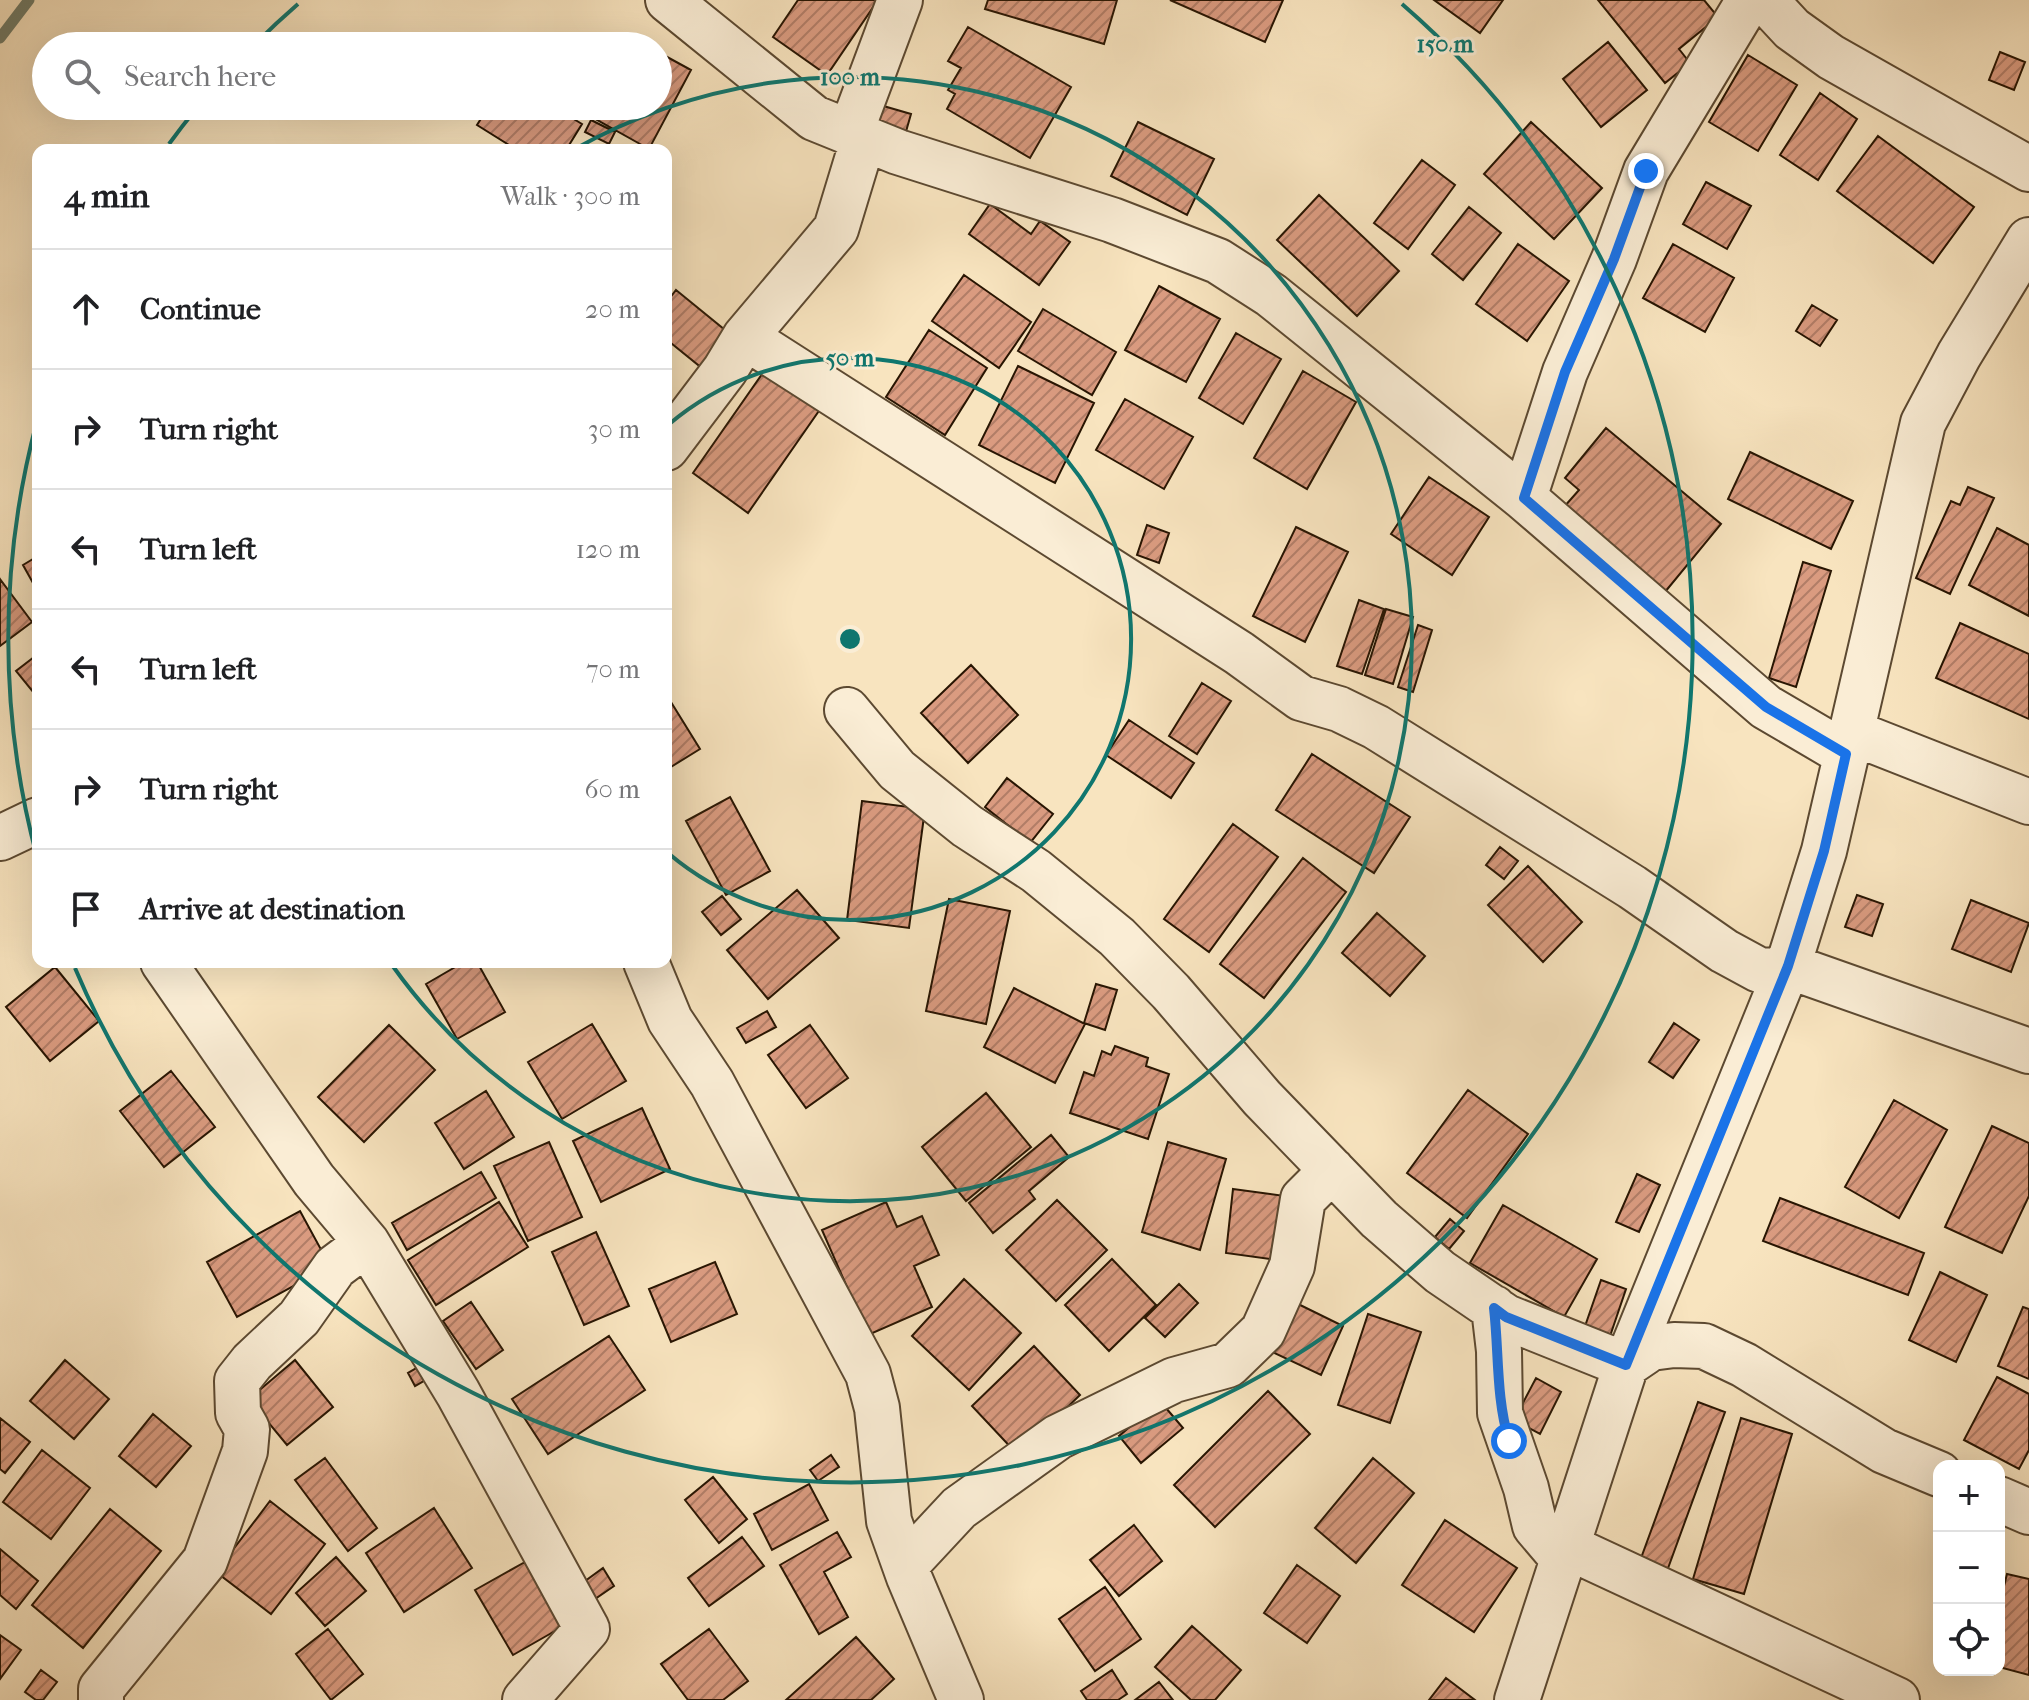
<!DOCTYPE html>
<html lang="en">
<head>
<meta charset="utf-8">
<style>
  body { margin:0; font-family:"IM FELL French Canon",serif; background:#f6f6f6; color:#202124 }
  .controls { position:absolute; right:24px; bottom:24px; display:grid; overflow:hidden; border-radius:16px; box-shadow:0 8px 32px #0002 }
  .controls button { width:72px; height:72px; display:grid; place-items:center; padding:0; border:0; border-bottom:2px solid #e0e0e0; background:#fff; color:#202124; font:40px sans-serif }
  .stop { position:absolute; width:24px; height:24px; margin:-18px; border:6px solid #1a73e8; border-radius:50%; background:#fff }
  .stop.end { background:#1a73e8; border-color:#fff; box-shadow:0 2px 8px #0008 }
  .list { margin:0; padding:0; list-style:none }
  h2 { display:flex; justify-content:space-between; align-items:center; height:104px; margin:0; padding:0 32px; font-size:34px }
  h2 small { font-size:26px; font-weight:400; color:#757577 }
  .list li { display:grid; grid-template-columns:52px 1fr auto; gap:24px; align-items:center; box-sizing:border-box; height:120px; padding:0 32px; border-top:2px solid #e0e0e0 }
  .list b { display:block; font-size:30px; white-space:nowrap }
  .list em { font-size:26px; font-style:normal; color:#757577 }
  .icon { flex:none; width:44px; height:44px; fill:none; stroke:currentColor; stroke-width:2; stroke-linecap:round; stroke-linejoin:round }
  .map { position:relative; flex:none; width:2029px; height:1700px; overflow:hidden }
  .search { position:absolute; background:#fff; box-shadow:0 8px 32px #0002; left:32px; top:32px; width:640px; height:88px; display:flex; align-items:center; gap:20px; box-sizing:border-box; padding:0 28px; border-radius:44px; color:#757577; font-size:30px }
  .panel { position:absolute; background:#fff; box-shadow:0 8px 32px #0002; left:32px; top:144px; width:640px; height:824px; border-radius:16px }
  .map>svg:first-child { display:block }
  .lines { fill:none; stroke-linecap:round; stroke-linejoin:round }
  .stream { stroke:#6f7b69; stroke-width:11 }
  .building { fill:url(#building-hatch); stroke:#281502; stroke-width:2 }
  .minor-casing { stroke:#5c4931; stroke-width:48 }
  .minor { stroke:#faedd5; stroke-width:44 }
  .route { stroke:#1a73e8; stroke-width:10 }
  .ring { fill:none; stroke:#0f766e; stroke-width:4 }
  .centre { fill:#0f766e; stroke:#faedd5; stroke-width:4 }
  .ring-label { font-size:24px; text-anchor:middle; font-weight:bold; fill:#0f766e; stroke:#faedd5; stroke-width:6; stroke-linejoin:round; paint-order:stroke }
</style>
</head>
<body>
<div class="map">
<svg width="2029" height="1700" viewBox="0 0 2029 1700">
  <defs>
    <pattern id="building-hatch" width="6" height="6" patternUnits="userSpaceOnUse" patternTransform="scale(2)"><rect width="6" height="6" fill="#da9b80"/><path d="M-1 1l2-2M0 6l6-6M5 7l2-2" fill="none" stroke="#b17d67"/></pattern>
  </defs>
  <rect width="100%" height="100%" fill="#f8e4bf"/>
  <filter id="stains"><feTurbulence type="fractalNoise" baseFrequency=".0025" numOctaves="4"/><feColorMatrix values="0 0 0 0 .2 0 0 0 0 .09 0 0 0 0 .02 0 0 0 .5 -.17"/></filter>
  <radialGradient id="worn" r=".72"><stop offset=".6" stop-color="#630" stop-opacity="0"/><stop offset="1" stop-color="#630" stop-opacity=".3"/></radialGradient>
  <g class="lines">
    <!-- stream -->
    <path class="stream" d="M0,38L29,0"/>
  </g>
  <!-- building -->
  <path class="building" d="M798,0H878L827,75L773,37Z
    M988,0H1117L1104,44L985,9Z
    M1170,0H1283L1265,42Z
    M1434,0H1503L1480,33Z
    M1598,0H1704L1718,17L1679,49L1690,63L1665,83Z
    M968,27L1071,87L1030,158L947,109L955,94L948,90L961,68L948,61Z
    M1608,42L1647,90L1601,127L1563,79Z
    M658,52L691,70L649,149L592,117L598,106H658Z
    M2000,52L2025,62L2014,90L1989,80Z
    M1748,55L1797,85L1758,151L1709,122Z
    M1820,93L1857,119L1818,180L1780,155Z
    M880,105L911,114L905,135L874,127Z
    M489,106H552L582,124L566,150H517L477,125Z
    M591,120L615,132L609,144L585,132Z
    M1138,122L1214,159L1187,215L1111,176Z
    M1531,122L1602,188L1554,239L1484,174Z
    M1878,136L1974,207L1933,263L1837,191Z
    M1422,160L1455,185L1408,249L1374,223Z
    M1706,182L1751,206L1727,249L1683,224Z
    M1319,195L1399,271L1357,316L1277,240Z
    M990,204L1031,234L1040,221L1070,242L1039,285L969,234Z
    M1469,207L1501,233L1463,280L1432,254Z
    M1518,244L1569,281L1527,341L1476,304Z
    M1673,244L1734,278L1705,332L1643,298Z
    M964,275L1031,322L999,368L932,321Z
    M1159,286L1220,319L1186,382L1125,350Z
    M676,290L736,339L708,373L666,339V303Z
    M1812,305L1837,320L1820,346L1796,331Z
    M1043,309L1116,352L1092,395L1018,351Z
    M929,330L987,368L945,435L886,397Z
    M1236,333L1281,359L1243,424L1199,398Z
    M1018,366L1094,403L1055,483L979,445Z
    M767,367L823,405L748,513L693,473Z
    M1303,371L1356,402L1307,489L1254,458Z
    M1125,399L1193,437L1164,489L1096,450Z
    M1606,428L1721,524L1665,592L1564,507L1579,490L1565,478Z
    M1750,452L1853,501L1831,549L1728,499Z
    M1429,477L1489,517L1452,575L1391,534Z
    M1968,487L1994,498L1950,594L1916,578L1951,501L1960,505Z
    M1147,525L1169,533L1159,563L1137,555Z
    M1296,527L1348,552L1305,642L1253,616Z
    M1997,528L2029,545V616L1969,585Z
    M38,556V592L23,565Z
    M1803,562L1831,571L1796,687L1769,678Z
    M0,579L32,622L0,646Z
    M1359,600L1384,609L1362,674L1337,666Z
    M1386,609L1413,617L1393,684L1365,675Z
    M1960,623L2029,654V719L1936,678Z
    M1418,625L1432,630L1413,692L1398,687Z
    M38,654V698L16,671Z
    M971,665L1018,715L968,763L921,713Z
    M1202,683L1231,701L1197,754L1169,736Z
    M666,694L700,749L666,770Z
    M1129,720L1194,763L1171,798L1106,755Z
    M1312,754L1410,817L1374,873L1276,810Z
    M1007,778L1053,814L1030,843L985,807Z
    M730,797L770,871L726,895L686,821Z
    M862,801L925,809L909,928L847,920Z
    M1233,824L1278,857L1209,952L1164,919Z
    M1500,847L1518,861L1504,879L1486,865Z
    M1303,858L1346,892L1264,998L1220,964Z
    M1528,866L1582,922L1543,962L1488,905Z
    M797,890L839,938L768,999L727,950Z
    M1857,895L1883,904L1872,936L1845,927Z
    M722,896L741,919L721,935L702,912Z
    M949,899L1010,911L986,1024L926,1011Z
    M1971,900L2029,923L2011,972L1952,949Z
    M1377,913L1425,956L1390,996L1342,953Z
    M464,962H477L505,1012L457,1039L426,984Z
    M55,967L99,1021L50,1061L6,1007Z
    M1096,984L1117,990L1105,1030L1084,1023Z
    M1014,988L1085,1024L1055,1083L984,1047Z
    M767,1011L776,1027L746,1043L737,1028Z
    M1674,1023L1699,1040L1673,1078L1649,1062Z
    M592,1024L626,1081L562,1119L528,1062Z
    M389,1025L435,1070L364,1142L318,1097Z
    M810,1025L848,1078L806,1108L768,1055Z
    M1115,1046L1148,1058L1146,1066L1169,1074L1148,1139L1070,1113L1084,1072L1094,1076L1102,1051L1111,1055Z
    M171,1071L215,1127L164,1167L120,1111Z
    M1468,1090L1528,1134L1467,1218L1407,1173Z
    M486,1091L514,1137L464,1169L435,1123Z
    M986,1093L1031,1147L966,1201L922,1147Z
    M1894,1100L1947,1130L1899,1218L1845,1187Z
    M642,1108L670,1169L601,1202L573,1141Z
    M1992,1126L2029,1143V1196L2002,1253L1945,1227Z
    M1051,1135L1069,1157L1029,1191L1035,1199L993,1233L969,1203Z
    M549,1142L582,1217L528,1241L494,1166Z
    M1168,1142L1226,1159L1200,1250L1142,1232Z
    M481,1172L496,1198L407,1250L392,1223Z
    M1637,1174L1660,1185L1639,1232L1616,1222Z
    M1233,1189L1285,1196L1278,1260L1226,1253Z
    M1780,1198L1924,1253L1908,1295L1763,1241Z
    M1057,1200L1107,1250L1056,1301L1006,1250Z
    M499,1202L528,1247L436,1305L408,1260Z
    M886,1202L897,1227L922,1216L939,1255L914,1266L932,1307L868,1335L822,1230Z
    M1503,1205L1597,1259L1564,1317L1470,1263Z
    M300,1211L330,1266L237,1317L207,1262Z
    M1450,1219L1464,1231L1449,1249L1435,1237Z
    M596,1232L629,1306L584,1325L552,1252Z
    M1112,1259L1156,1305L1109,1351L1065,1305Z
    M715,1262L737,1314L671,1342L649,1289Z
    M1940,1272L1987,1295L1956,1362L1909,1340Z
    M964,1279L1021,1333L969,1390L912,1336Z
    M1601,1280L1626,1289L1607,1345L1582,1335Z
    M1179,1284L1198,1303L1165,1337L1145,1318Z
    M1292,1301L1343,1326L1321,1375L1270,1351Z
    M471,1302L503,1350L476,1369L443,1321Z
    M2023,1307L2029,1309V1379L1998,1366Z
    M1368,1314L1421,1332L1390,1423L1338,1405Z
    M609,1336L645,1390L548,1454L512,1399Z
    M1034,1346L1080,1395L1018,1455L972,1406Z
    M65,1360L109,1399L74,1439L30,1401Z
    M295,1360L333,1407L287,1445L249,1399Z
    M427,1362L434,1375L415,1386L408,1373Z
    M1997,1377L2029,1394V1450L2019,1469L1964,1440Z
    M1536,1378L1561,1392L1540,1434L1514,1420Z
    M1268,1391L1310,1434L1215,1527L1174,1485Z
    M1160,1401L1183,1428L1141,1463L1119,1436Z
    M1698,1402L1725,1412L1667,1571L1640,1561Z
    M153,1414L191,1446L156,1487L119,1456Z
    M0,1418L30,1442L5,1473L0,1469Z
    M1741,1418L1792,1434L1744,1594L1693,1579Z
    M42,1450L90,1488L51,1539L3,1502Z
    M831,1455L839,1467L818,1481L810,1470Z
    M325,1458L377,1528L348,1551L295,1480Z
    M1373,1458L1414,1493L1356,1563L1315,1528Z
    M713,1477L747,1519L719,1543L685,1500Z
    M809,1484L828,1520L772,1550L754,1514Z
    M270,1501L325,1544L271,1614L216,1572Z
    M434,1508L472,1568L404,1612L366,1553Z
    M110,1509L161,1551L83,1648L32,1605Z
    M1445,1520L1517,1568L1474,1632L1402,1585Z
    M1134,1525L1162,1561L1119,1596L1090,1560Z
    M837,1532L851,1557L824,1572L848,1617L819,1634L780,1565Z
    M742,1537L764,1566L709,1606L688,1578Z
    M0,1549L38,1581L16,1609L0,1595Z
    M336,1557L366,1591L325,1626L296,1593Z
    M525,1562L562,1627L513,1655L475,1590Z
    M1297,1565L1340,1596L1307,1643L1264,1613Z
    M603,1568L614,1586L592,1601L581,1584Z
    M2007,1574L2029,1579V1675L1999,1667V1606Z
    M1105,1587L1141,1639L1095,1671L1059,1619Z
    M1192,1626L1241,1670L1215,1700H1191L1155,1667Z
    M328,1629L363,1674L331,1700L296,1654Z
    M709,1629L748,1681L723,1700H688L661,1664Z
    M0,1635L21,1650L0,1679Z
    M856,1637L894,1679L871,1700H786Z
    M41,1670L57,1682L43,1700H36L25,1692Z
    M1112,1670L1127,1694L1118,1700H1087L1081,1691Z
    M1446,1678L1475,1700H1429Z
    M1159,1682L1173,1700H1135Z"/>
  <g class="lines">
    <defs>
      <path id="minor" d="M668,0L814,118L898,152L1112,220L1218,261L1271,295L1524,498L1766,707L1846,754
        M1765,0L1792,29L1831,57L2029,169
        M850,134L900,0
        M745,337L1239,653L1301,698L1339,709L1376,727L1632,887L1724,951L1759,970L1776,971L1788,966L2029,1051
        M666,448L725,370L745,337L836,229L863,140
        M1524,498L1565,372L1614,259L1646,171L1749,0
        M847,710L897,770L967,826L1036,871L1117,937L1171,992L1262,1098L1379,1219L1440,1272L1506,1317L1626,1365L1651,1348L1674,1345L1704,1346L1744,1365L1884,1451L1939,1474
        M1851,732L2029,802
        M0,838L38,820
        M163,962L314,1180L367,1243L458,1393L587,1629L525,1700
        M646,962L670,1020L712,1083L868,1374L877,1408L889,1521L909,1577L961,1700
        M1494,1308L1499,1351L1500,1413L1526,1488L1535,1526L1563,1559
        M1999,1499L2029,1512
        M1566,1546L1897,1700
        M905,1566L959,1508L1058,1437L1174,1380L1228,1365L1263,1331L1292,1266L1303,1199L1332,1170
        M101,1700V1689L205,1561L245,1451L247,1429L238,1413L237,1381L252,1362L299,1318L335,1267L367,1243
        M1517,1700L1626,1365L1788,966L1824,851L1923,423L1959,355L2029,240"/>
    </defs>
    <!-- minor casing -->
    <use href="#minor" class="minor-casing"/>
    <!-- minor -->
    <use href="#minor" class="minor"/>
  </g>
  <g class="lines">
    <!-- route -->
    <path class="route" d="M1509,1441C1496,1398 1499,1353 1494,1308L1506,1317L1626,1365L1788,966L1824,851L1846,754L1766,707L1524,498L1565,372L1614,259L1646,171"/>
  </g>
  <!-- distance rings -->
  <g class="ring">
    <path d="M668 425A281 281 0 1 1 668 853"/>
    <path d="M573 150A562 562 0 1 1 392 965"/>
    <path d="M37 857A842 842 0 0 1 37 421M169 144A842 842 0 0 1 196 109M255 44A842 842 0 0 1 298 4M1402 4A842 842 0 1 1 75 968"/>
  </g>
  <circle cx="850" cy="639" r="12" class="centre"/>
  <g class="ring-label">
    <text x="1445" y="52">150 m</text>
    <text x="850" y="85">100 m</text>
    <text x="850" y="366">50 m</text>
  </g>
  <rect width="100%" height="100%" filter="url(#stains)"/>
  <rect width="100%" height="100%" fill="url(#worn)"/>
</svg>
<div class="controls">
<button>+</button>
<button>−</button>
<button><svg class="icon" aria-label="locate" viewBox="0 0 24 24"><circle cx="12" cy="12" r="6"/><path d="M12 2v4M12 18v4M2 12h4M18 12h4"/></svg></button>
</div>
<div class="stop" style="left:1509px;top:1441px"></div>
<div class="stop end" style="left:1646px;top:171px"></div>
<div class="search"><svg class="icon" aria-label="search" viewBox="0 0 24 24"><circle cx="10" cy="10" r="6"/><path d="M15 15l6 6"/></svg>Search here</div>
<section class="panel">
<h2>4 min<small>Walk · 300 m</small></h2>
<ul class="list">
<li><svg class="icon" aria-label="ahead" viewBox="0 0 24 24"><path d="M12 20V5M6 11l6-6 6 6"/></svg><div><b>Continue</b></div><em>20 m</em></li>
<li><svg class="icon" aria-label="right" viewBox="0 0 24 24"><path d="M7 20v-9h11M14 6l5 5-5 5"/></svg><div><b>Turn right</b></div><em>30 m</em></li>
<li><svg class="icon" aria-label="left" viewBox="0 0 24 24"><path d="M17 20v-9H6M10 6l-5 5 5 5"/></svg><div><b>Turn left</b></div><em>120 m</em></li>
<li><svg class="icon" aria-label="left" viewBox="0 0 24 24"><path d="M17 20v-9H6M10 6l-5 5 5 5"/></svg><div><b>Turn left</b></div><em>70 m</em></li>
<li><svg class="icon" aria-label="right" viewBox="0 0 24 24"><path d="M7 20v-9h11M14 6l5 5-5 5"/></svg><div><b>Turn right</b></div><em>60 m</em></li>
<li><svg class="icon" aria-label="arrive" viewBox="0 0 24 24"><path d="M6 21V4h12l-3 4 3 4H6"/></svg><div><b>Arrive at destination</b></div></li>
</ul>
</section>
</div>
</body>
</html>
